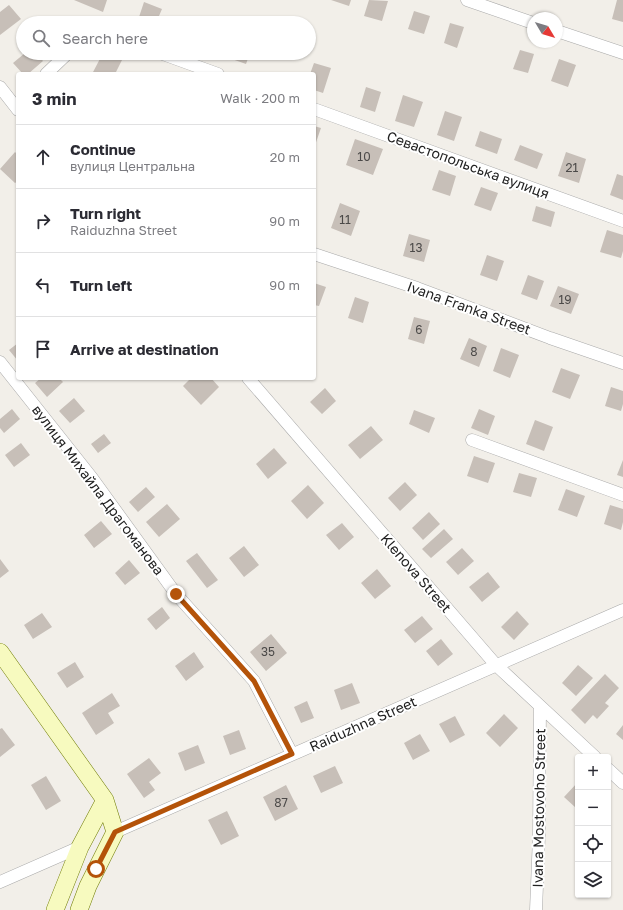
<!DOCTYPE html>
<html lang="en">
<head>
<meta charset="utf-8">
<style>
  body { margin:0; font-family:"Golos Text",sans-serif; background:#f2f2f3; color:#2b2b33 }
  .controls { position:absolute; right:12px; bottom:12px; display:grid; overflow:hidden; border-radius:4px; box-shadow:0 1px 3px #0004 }
  .controls button { width:36px; height:36px; display:grid; place-items:center; padding:0; border:0; border-bottom:1px solid #e1e1e2; background:#fff; color:#2b2b33; font:20px sans-serif }
  .compass { position:absolute; left:527px; top:12px; width:36px; height:36px; border-radius:50%; background:#fff; box-shadow:0 1px 3px #0004; rotate:128deg }
  .stop { position:absolute; width:12px; height:12px; margin:-9px; border:3px solid #b45309; border-radius:50%; background:#fff }
  .stop.end { background:#b45309; border-color:#fff; box-shadow:0 1px 4px #0008 }
  .list { margin:0; padding:0; list-style:none }
  h2 { display:flex; justify-content:space-between; align-items:center; height:52px; margin:0; padding:0 16px; font-size:17px }
  h2 small { font-size:13px; font-weight:400; color:#7c7c81 }
  .list li { display:grid; grid-template-columns:26px 1fr auto; gap:12px; align-items:center; box-sizing:border-box; height:64px; padding:0 16px; border-top:1px solid #e1e1e2 }
  .list b { display:block; font-size:15px; white-space:nowrap }
  .list p { margin:0; font-size:13px; white-space:nowrap; color:#7c7c81 }
  .list em { font-size:13px; font-style:normal; color:#7c7c81 }
  .icon { flex:none; width:22px; height:22px; fill:none; stroke:currentColor; stroke-width:2; stroke-linecap:round; stroke-linejoin:round }
  .map { position:relative; flex:none; width:623px; height:910px; overflow:hidden }
  .search { position:absolute; background:#fff; box-shadow:0 1px 3px #0004; left:16px; top:16px; width:300px; height:44px; display:flex; align-items:center; gap:10px; box-sizing:border-box; padding:0 14px; border-radius:22px; color:#7c7c81; font-size:15px }
  .panel { position:absolute; background:#fff; box-shadow:0 1px 3px #0004; left:16px; top:72px; width:300px; height:308px; border-radius:4px }
  .map>svg:first-child { display:block }
  .building { fill:#c7bfb8 }
  .lines { fill:none; stroke-linecap:round; stroke-linejoin:round }
  .street-casing { stroke:#a9a9a9; stroke-width:13 }
  .secondary-casing { stroke:#707d05; stroke-width:18 }
  .street { stroke:#fff; stroke-width:12 }
  .secondary { stroke:#f7fabf; stroke-width:17 }
  .route { stroke:#b45309; stroke-width:5 }
  .labels { text-anchor:middle; stroke-width:4; stroke-linejoin:round; paint-order:stroke }
  .number-label { font-size:12px; fill:#4b4948 }
  .street-label { font-size:14px; fill:#222; stroke:#fff }
</style>
</head>
<body>
<div class="map">
<svg width="623" height="910" viewBox="0 0 623 910">
  <rect width="100%" height="100%" fill="#f2efe9"/>
  <!-- building -->
  <path class="building" d="M74,0H107L103,12Z
    M331,0H351L349,6Z
    M369,0L388,1L382,21L364,16Z
    M617,0H623V22L612,19Z
    M144,2L162,9L156,23H137Z
    M9,5L21,19L0,35V12Z
    M414,11L430,16L424,34L408,29Z
    M450,23L464,27L457,48L444,43Z
    M520,50L534,54L528,73L513,69Z
    M25,53H36L43,61L28,74H23L13,63Z
    M103,53H117L124,56L115,74H92Z
    M230,53H250L246,64L229,58Z
    M559,59L576,65L568,87L551,81Z
    M314,63L331,68L323,93L314,90V74H310Z
    M366,87L381,92L375,112L360,107Z
    M403,95L423,102L414,127L395,121Z
    M445,111L462,117L454,141L437,135Z
    M314,126L321,128L314,148Z
    M480,131L502,139L497,154L475,146Z
    M355,139L383,149L373,175L346,165Z
    M520,145L543,154L537,169L514,160Z
    M15,152L18,155V181L15,183L0,169Z
    M566,152L586,159L579,183L558,176Z
    M439,170L456,176L450,196L432,190Z
    M617,174L623,176V200L610,195Z
    M481,187L498,193L491,211L474,205Z
    M340,203L360,211L351,236L331,228Z
    M536,206L555,212L551,227L532,221Z
    M607,230L623,235V251L621,258L600,252Z
    M409,234L430,240L424,262L403,256Z
    M487,255L504,261L497,281L480,275Z
    M528,275L544,281L537,300L521,294Z
    M314,283L326,287L319,306L314,305Z
    M558,286L579,294L571,314L550,306Z
    M355,297L369,302L363,323L348,318Z
    M414,317L430,321L424,344L408,339Z
    M469,338L487,346L479,367L460,359Z
    M18,343V361L9,350Z
    M501,348L519,355L510,378L493,371Z
    M561,368L580,375L570,399L552,392Z
    M41,378H59L63,382L47,397L35,383Z
    M191,378H211L219,387L201,405L183,386Z
    M611,387L623,391V404L621,411L605,406Z
    M325,388L336,401L322,414L310,402Z
    M74,398L85,411L70,423L59,411Z
    M12,409L20,419L4,433L0,428V419Z
    M479,409L495,416L488,435L471,428Z
    M414,410L435,418L429,433L409,424Z
    M535,420L553,427L544,451L526,444Z
    M371,426L383,440L360,459L348,445Z
    M104,434L111,443L98,453L91,444Z
    M21,443L30,455L14,467L5,455Z
    M274,448L287,463L268,479L256,464Z
    M474,456L495,463L488,483L467,476Z
    M623,460V477L617,475Z
    M519,473L537,478L531,497L513,492Z
    M405,482L417,495L400,511L388,498Z
    M308,485L324,503L307,519L291,501Z
    M146,487L155,497L138,512L129,502Z
    M566,489L585,496L577,517L558,510Z
    M167,504L180,519L159,537L146,522Z
    M610,505L623,509V522L621,530L604,524Z
    M429,512L440,524L423,540L412,528Z
    M101,521L112,534L94,548L84,535Z
    M342,523L354,537L339,550L326,535Z
    M444,529L453,539L431,558L422,549Z
    M244,546L259,565L244,577L229,558Z
    M462,548L474,561L458,575L446,562Z
    M197,553L218,580L207,588L186,561Z
    M0,559L9,571L0,578Z
    M129,560L140,573L125,585L115,573Z
    M377,569L391,586L375,599L361,583Z
    M488,572L500,587L482,602L469,587Z
    M162,607L170,618L156,630L147,619Z
    M517,611L529,624L514,640L501,627Z
    M42,613L52,627L33,639L24,625Z
    M422,616L433,629L415,643L404,630Z
    M271,634L287,653L266,671L250,652Z
    M441,639L453,654L438,666L426,651Z
    M194,652L204,667L186,681L175,666Z
    M75,662L84,677L67,688L57,673Z
    M578,665L593,678L576,696L562,683Z
    M605,674L619,688L605,703L609,706L597,719L593,715L585,724L571,710Z
    M352,683L360,703L341,710L334,690Z
    M112,693L120,706L108,713L114,723L96,735L82,713Z
    M307,701L314,718L301,723L294,707Z
    M504,714L518,728L500,747L486,733Z
    M455,716L465,735L450,743L439,724Z
    M623,725V740L616,734Z
    M2,728L15,745L0,757V729Z
    M239,730L246,749L230,755L223,736Z
    M420,734L430,751L413,760L404,743Z
    M198,745L205,763L185,771L178,753Z
    M149,758L161,773L149,782L155,790L144,798L127,774Z
    M335,766L343,783L321,793L313,776Z
    M46,776L61,801L46,810L31,785Z
    M578,782V806L576,808L564,797Z
    M286,785L298,809L275,821L263,797Z
    M227,811L239,836L221,845L208,820Z"/>
  <g class="lines">
    <defs>
      <path id="street" d="M467,0L533,23
        M557,31L623,53
        M160,53L218,74
        M46,74L68,53
        M0,87L18,110
        M314,109L623,221
        M314,254L417,288L550,338L623,363
        M0,362L92,478L176,594L254,681L292,754
        M248,378L496,665L595,757
        M472,440L623,495
        M608,769L623,783
        M115,832L623,610
        M0,882L80,847
        M536,910L539,836L540,706"/>
      <path id="secondary" d="M0,652L105,800L115,832
        M55,910L80,847L105,800
        M79,910L88,886L115,832"/>
    </defs>
    <!-- street casing -->
    <use href="#street" class="street-casing"/>
    <!-- secondary casing -->
    <use href="#secondary" class="secondary-casing"/>
    <!-- street -->
    <use href="#street" class="street"/>
    <!-- secondary -->
    <use href="#secondary" class="secondary"/>
  </g>
  <g class="lines">
    <!-- route -->
    <path class="route" d="M96,869L115,832L292,754L254,681L176,594"/>
  </g>
  <g class="labels">
    <!-- number labels -->
    <g class="number-label">
      <text x="364" y="161">10</text>
      <text x="572" y="172">21</text>
      <text x="345" y="224">11</text>
      <text x="416" y="252">13</text>
      <text x="565" y="304">19</text>
      <text x="419" y="334">6</text>
      <text x="474" y="356">8</text>
      <text x="268" y="656">35</text>
      <text x="281" y="807">87</text>
    </g>
    <!-- street labels -->
    <g class="street-label">
      <text transform="translate(468 165) rotate(20)" y="5">Севастопольська вулиця</text>
      <text transform="translate(469 308) rotate(20)" y="5">Ivana Franka Street</text>
      <text transform="translate(98 490) rotate(53)" y="5">вулиця Михайла Драгоманова</text>
      <text transform="translate(416 573) rotate(49)" y="5">Klenova Street</text>
      <text transform="translate(363 724) rotate(-24)" y="5">Raiduzhna Street</text>
      <text transform="translate(539 808) rotate(-89)" y="5">Ivana Mostovoho Street</text>
    </g>
  </g>
</svg>
<div class="controls">
<button>+</button>
<button>−</button>
<button><svg class="icon" aria-label="locate" viewBox="0 0 24 24"><circle cx="12" cy="12" r="6"/><path d="M12 2v4M12 18v4M2 12h4M18 12h4"/></svg></button>
<button><svg class="icon" aria-label="layers" viewBox="0 0 24 24"><path d="M12 4l9 5-9 5-9-5zM3 14l9 5 9-5"/></svg></button>
</div>
<svg class="compass" viewBox="-18 -18 36 36"><path d="M0-13l5 13h-10z" fill="#e53935"/><path d="M0 13l5-13h-10z" fill="#7c7c81"/></svg>
<div class="stop" style="left:96px;top:869px"></div>
<div class="stop end" style="left:176px;top:594px"></div>
<div class="search"><svg class="icon" aria-label="search" viewBox="0 0 24 24"><circle cx="10" cy="10" r="6"/><path d="M15 15l6 6"/></svg>Search here</div>
<section class="panel">
<h2>3 min<small>Walk · 200 m</small></h2>
<ul class="list">
<li><svg class="icon" aria-label="ahead" viewBox="0 0 24 24"><path d="M12 20V5M6 11l6-6 6 6"/></svg><div><b>Continue</b><p>вулиця Центральна</p></div><em>20 m</em></li>
<li><svg class="icon" aria-label="right" viewBox="0 0 24 24"><path d="M7 20v-9h11M14 6l5 5-5 5"/></svg><div><b>Turn right</b><p>Raiduzhna Street</p></div><em>90 m</em></li>
<li><svg class="icon" aria-label="left" viewBox="0 0 24 24"><path d="M17 20v-9H6M10 6l-5 5 5 5"/></svg><div><b>Turn left</b></div><em>90 m</em></li>
<li><svg class="icon" aria-label="arrive" viewBox="0 0 24 24"><path d="M6 21V4h12l-3 4 3 4H6"/></svg><div><b>Arrive at destination</b></div></li>
</ul>
</section>
</div>
</body>
</html>
